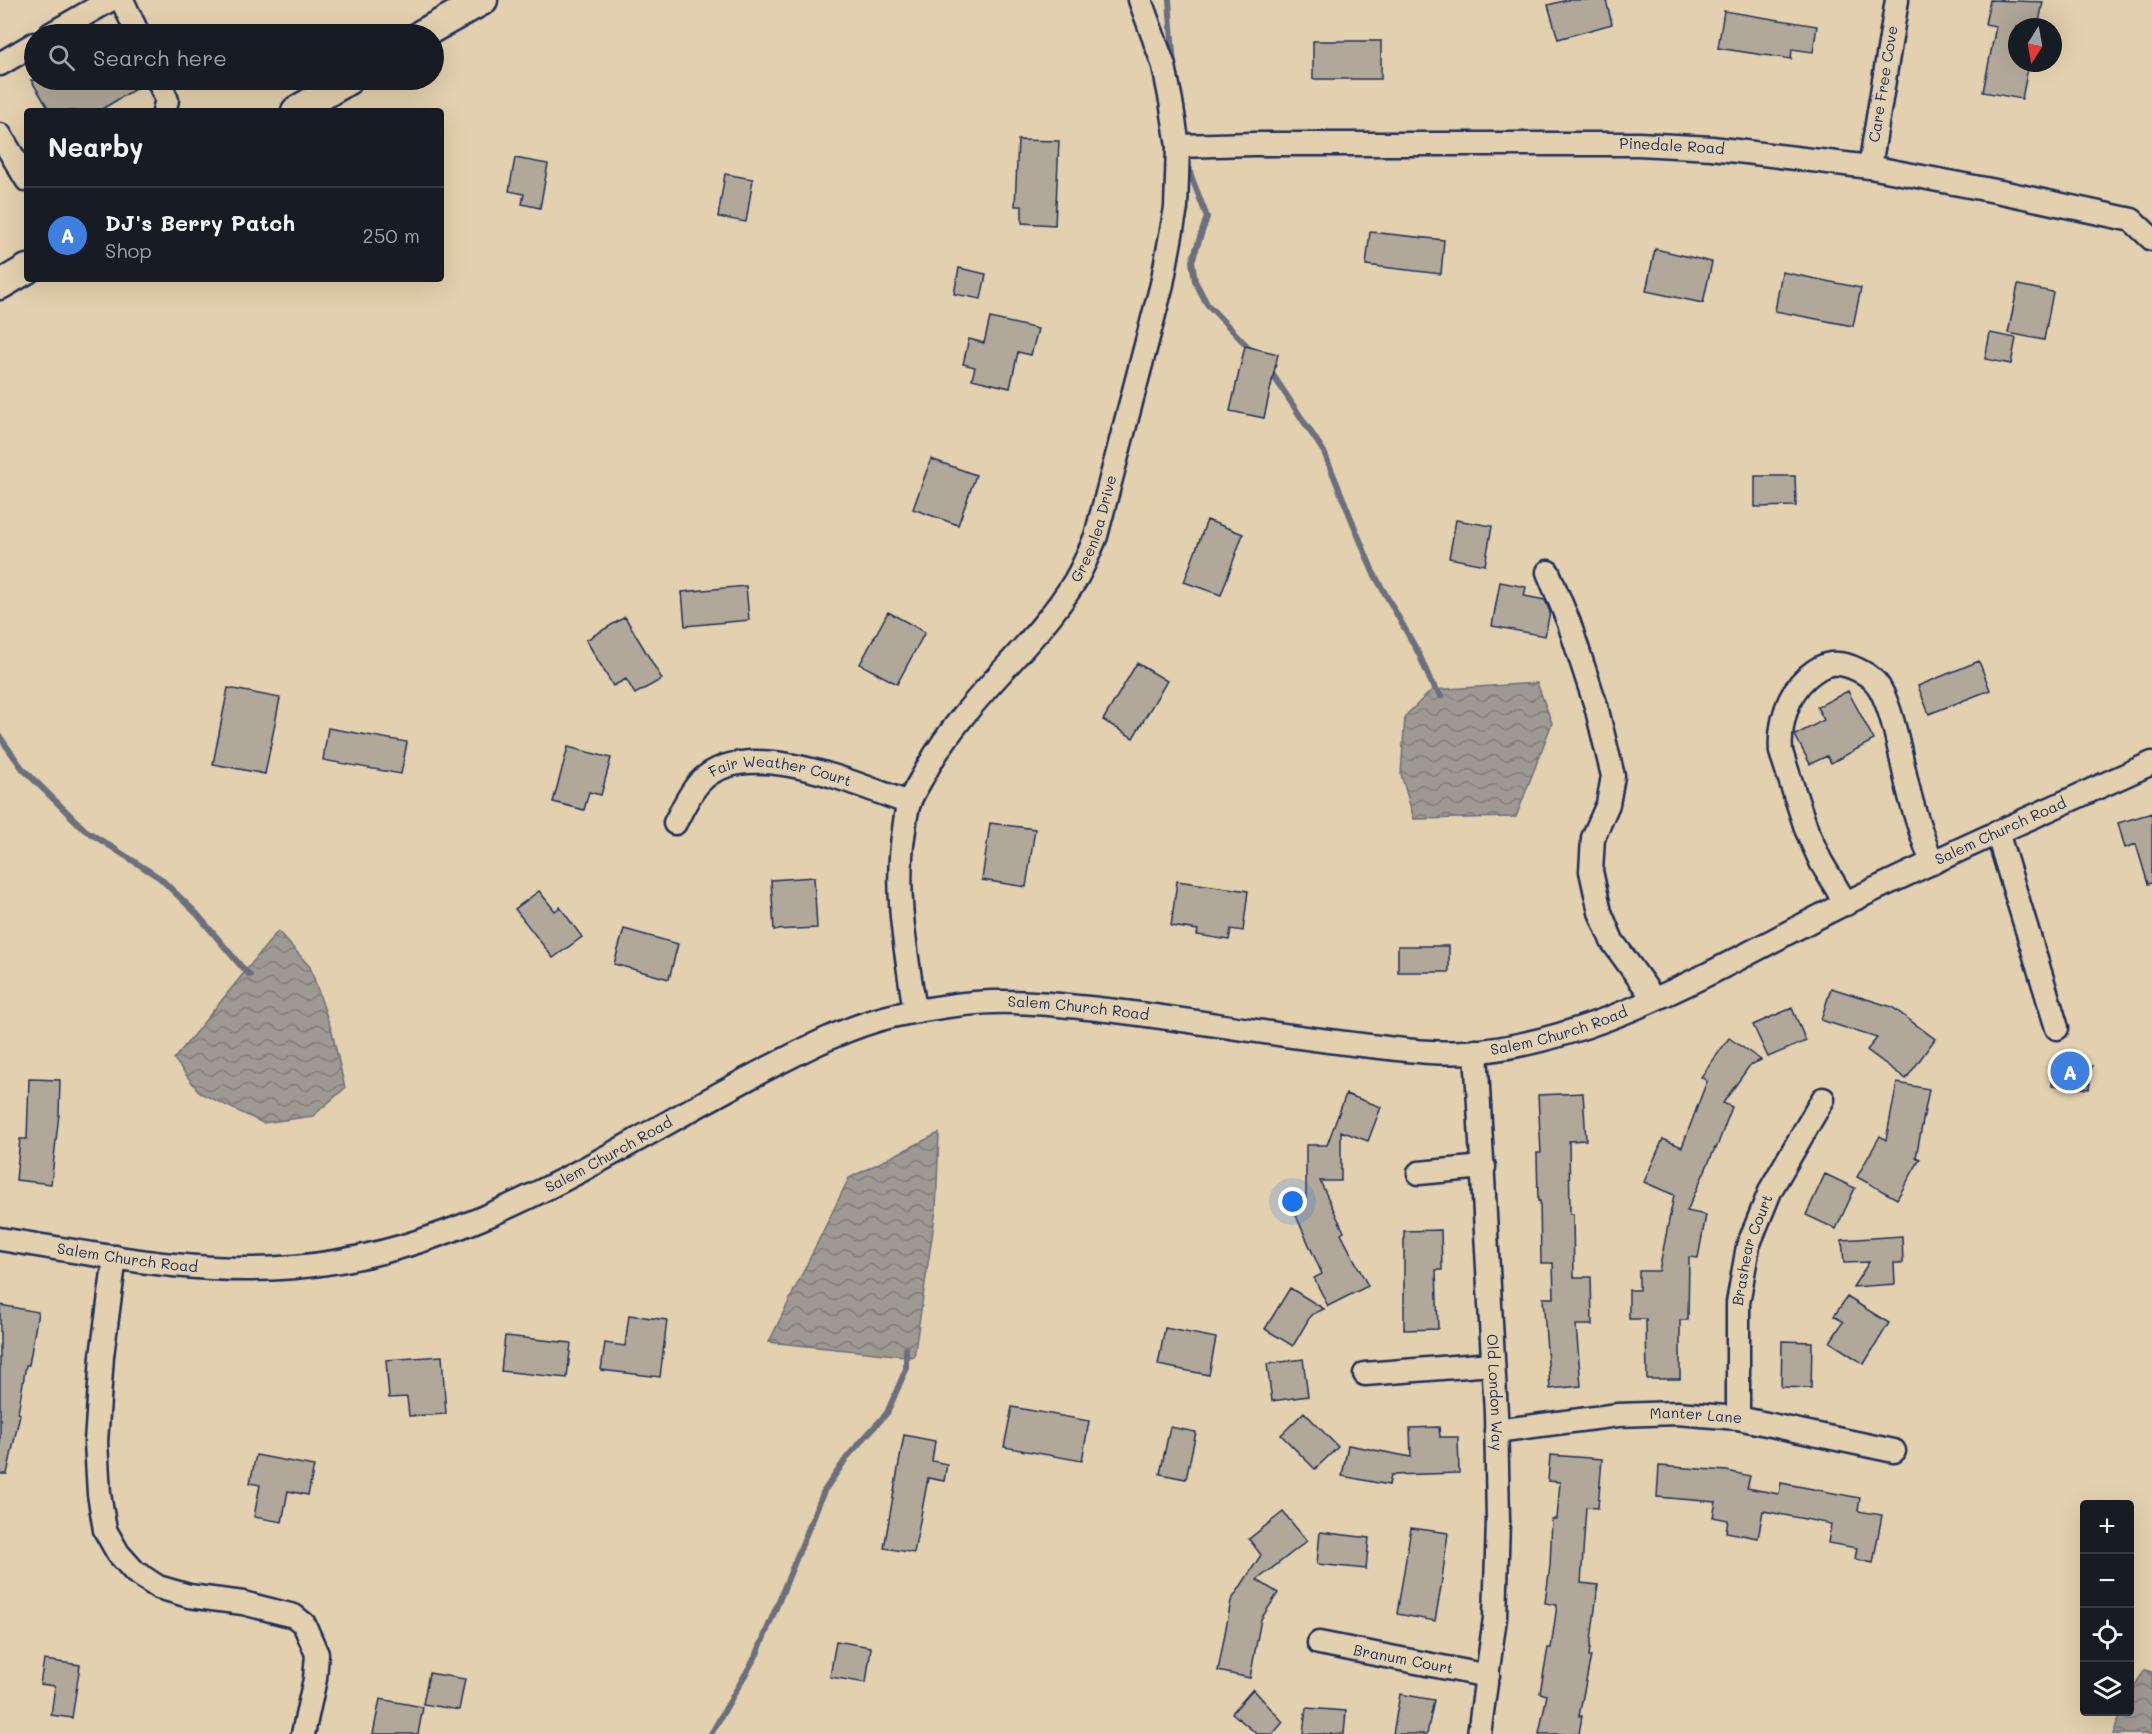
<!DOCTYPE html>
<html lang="en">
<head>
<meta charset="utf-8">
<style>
  body { margin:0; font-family:Mali,sans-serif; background:#242831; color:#f1f3f6 }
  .controls { position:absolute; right:18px; bottom:18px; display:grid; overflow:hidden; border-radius:6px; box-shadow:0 6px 24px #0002 }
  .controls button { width:54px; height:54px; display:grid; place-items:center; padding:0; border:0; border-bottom:2px solid #363941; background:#171b24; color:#f1f3f6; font:30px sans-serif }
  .compass { position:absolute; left:2008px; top:18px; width:54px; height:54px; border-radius:50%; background:#171b24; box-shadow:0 6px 24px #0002; rotate:191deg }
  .you { position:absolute; left:1293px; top:1202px; width:21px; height:21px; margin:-15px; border:4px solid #fff; border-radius:50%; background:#1a73e8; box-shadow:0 0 0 9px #1a73e833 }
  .badge { display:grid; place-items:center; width:39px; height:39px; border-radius:50%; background:#919bb2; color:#fff; font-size:20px; font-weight:700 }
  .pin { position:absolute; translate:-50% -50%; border:3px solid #fff; box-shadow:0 2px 6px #0006 }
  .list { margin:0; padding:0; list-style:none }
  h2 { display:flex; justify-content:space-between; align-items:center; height:78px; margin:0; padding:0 24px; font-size:26px }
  h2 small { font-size:20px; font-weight:400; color:#9ea1a6 }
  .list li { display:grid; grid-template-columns:39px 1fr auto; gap:18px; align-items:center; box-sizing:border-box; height:96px; padding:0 24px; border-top:2px solid #363941 }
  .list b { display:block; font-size:22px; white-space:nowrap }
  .list p { margin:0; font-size:20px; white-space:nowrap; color:#9ea1a6 }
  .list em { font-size:20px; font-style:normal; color:#9ea1a6 }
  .icon { flex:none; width:33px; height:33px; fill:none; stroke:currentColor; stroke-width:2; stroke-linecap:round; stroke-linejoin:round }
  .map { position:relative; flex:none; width:2152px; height:1734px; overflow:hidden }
  .search { position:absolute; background:#171b24; box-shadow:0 6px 24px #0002; left:24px; top:24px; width:420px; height:66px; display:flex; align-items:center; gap:15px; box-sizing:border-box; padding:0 21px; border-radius:33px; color:#9ea1a6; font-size:22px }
  .panel { position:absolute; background:#171b24; box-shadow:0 6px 24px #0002; left:24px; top:108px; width:420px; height:174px; border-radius:6px }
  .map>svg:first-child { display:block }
  .water { fill:url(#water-waves); stroke:#6a6f7e; stroke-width:1.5 }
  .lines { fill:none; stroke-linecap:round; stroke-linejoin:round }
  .stream { stroke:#6a6f7e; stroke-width:6 }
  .building { fill:#b1a89a; stroke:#1b2f5e; stroke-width:1.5 }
  .minor-casing { stroke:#1b2f5e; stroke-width:27 }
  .major-casing { stroke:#1b2f5e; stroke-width:33 }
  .minor { stroke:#e3d0ae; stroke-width:22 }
  .major { stroke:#e3d0ae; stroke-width:28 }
  .labels { text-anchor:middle; stroke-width:6; stroke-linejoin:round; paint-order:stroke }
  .street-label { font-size:15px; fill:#1b2f5e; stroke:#e3d0ae }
</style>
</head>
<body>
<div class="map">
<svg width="2152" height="1734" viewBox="0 0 2152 1734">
  <defs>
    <pattern id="water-waves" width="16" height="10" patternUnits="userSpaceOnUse" patternTransform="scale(1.5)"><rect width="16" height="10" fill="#9f9993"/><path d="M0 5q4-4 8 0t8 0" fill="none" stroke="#817d7b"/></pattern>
  </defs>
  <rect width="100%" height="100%" fill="#e3d0ae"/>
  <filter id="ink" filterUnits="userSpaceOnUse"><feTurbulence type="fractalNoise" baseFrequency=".0167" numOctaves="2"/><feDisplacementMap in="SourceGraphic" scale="12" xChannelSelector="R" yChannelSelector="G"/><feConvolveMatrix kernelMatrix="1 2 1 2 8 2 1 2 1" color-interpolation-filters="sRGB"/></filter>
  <g filter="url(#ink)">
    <!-- water -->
    <path class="water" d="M1537,683L1552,723L1516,817L1414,819L1401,774L1405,716L1432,690Z
      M278,931L310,967L332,1032L345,1088L313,1116L263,1123L200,1093L174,1059Z
      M939,1133L936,1210L914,1357L769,1342L849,1178Z
      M2145,1670L2152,1672V1734H2113L2122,1712H2130V1692Z"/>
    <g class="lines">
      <!-- stream -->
      <path class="stream" d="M1169,0L1174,67
        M1188,157L1190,173L1207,217L1192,261L1195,281L1207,304L1252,351
        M1269,369L1324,452L1373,572L1419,654L1431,682L1441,696
        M0,737L22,768L85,830L160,878L197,914L240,965L250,975
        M711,1734L757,1654L824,1491L848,1456L887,1413L906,1369V1349"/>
    </g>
    <!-- building -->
    <path class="building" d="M1567,0H1606L1612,24L1558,39L1548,5Z
      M1990,0L2043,2L2038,27H2017V63H2029L2022,99L1983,92L1996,26L1985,24Z
      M1724,11L1817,26L1813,52L1792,49L1791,59L1718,48Z
      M1313,41H1381V79H1313Z
      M31,80H145V83L99,111H50Z
      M1018,140L1059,141L1055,225L1022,223V206H1015Z
      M515,158L548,164L540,208L522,204L524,194L509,191Z
      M725,174L753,179L746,222L718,217Z
      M1370,232L1444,240L1441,274L1366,265Z
      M1655,249L1712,262L1703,303L1646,291Z
      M959,268L986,274L981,299L954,294Z
      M1782,272L1861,288L1853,326L1775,311Z
      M2018,285L2053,292L2044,340L2008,333Z
      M990,318L1038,329L1031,355L1018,352L1010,388L972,379L975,367L963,364L969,339L984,343Z
      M1990,333L2016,338L2011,364L1985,359Z
      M1245,346L1278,354L1264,418L1230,411Z
      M931,459L976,475L958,525L913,509Z
      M1755,476H1795L1796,506L1755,507Z
      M1207,520L1243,534L1221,595L1184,582Z
      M1456,520L1492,526L1485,565L1449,558Z
      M1500,582L1526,587L1524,596L1545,600L1550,612L1545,636L1492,626Z
      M746,586L749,620L685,626L682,592Z
      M888,612L925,632L897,684L860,664Z
      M625,617L662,679L635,694L626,679L613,686L586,640Z
      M1979,661L1990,690L1929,714L1918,686Z
      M1137,663L1167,681L1133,738L1103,720Z
      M228,688L280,698L265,774L213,764Z
      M1848,691L1874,740L1831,763L1827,756L1810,764L1795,735L1824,720L1817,707Z
      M328,728L407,742L401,774L323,760Z
      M568,747L611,758L601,795L589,792L584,810L553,802Z
      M2152,813V883L2148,884L2136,844L2125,848L2118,823Z
      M990,823L1035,829L1026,887L982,880Z
      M814,877L817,928L774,930L771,880Z
      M1177,881L1248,891L1243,931L1231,929L1229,940L1197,935L1198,930L1171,926Z
      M539,891L555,911L560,907L582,937L553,958L515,909Z
      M624,929L678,944L669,979L614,964Z
      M1398,946H1449V972H1398Z
      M1831,988L1892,1007L1935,1039L1906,1079L1867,1050L1877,1038L1821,1020Z
      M1792,1008L1806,1041L1768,1057L1753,1025Z
      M1729,1038L1761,1060L1750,1065L1723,1103L1732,1107L1716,1149L1715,1148L1687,1211L1706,1215L1698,1258L1689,1257L1688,1320H1680V1379H1647L1646,1319H1629V1290H1639V1271H1659L1674,1195L1644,1182L1663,1139L1682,1147L1707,1081L1701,1077Z
      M2054,1063L2092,1066L2089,1089L2052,1085Z
      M29,1079L60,1080L59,1114L51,1184L16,1180L20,1139H27Z
      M1897,1083L1929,1089L1916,1157L1920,1159L1897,1199L1857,1177L1880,1136L1886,1140Z
      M1583,1093L1586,1140L1569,1141L1570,1214H1573L1574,1277H1591L1592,1325H1576L1581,1386L1550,1389L1543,1298H1554L1553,1263H1541L1540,1201H1538L1537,1153H1541L1538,1095Z
      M1346,1094L1381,1107L1368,1141L1341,1131V1181H1320L1344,1232L1341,1234L1368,1286L1328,1306L1314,1278L1322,1274L1294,1211L1306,1205V1145H1327Z
      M1825,1174L1855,1188L1836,1229L1806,1215Z
      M1441,1230L1442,1270H1436L1438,1329L1404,1330V1231Z
      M1902,1236L1903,1263H1894L1895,1284L1853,1287L1869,1262L1844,1263L1842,1240Z
      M1290,1288L1324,1309L1311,1315L1293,1346L1265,1329Z
      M1847,1297L1889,1323L1864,1364L1830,1342L1843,1322L1834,1316Z
      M0,1305L38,1312L29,1365H26L18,1413L20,1414L7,1474H0Z
      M629,1315L667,1320L660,1377L601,1370L605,1343L625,1346Z
      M1165,1328L1216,1338L1209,1375L1158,1365Z
      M505,1336L571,1343L567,1378L501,1371Z
      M1782,1341L1812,1342L1811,1388L1781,1387Z
      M442,1356L446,1414L409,1416L407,1397L389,1398L386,1360Z
      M1303,1359L1308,1396L1272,1401L1267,1364Z
      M1012,1407L1089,1421L1082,1461L1004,1447Z
      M1304,1412L1338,1447L1315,1469L1281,1435Z
      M1170,1427L1196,1432L1186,1479L1160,1474Z
      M1439,1427L1440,1437H1458L1459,1473L1391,1475L1389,1485L1342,1476L1348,1445L1411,1457L1410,1428Z
      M904,1435L935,1441L932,1461L947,1464L944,1481L928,1478L914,1553L884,1548Z
      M256,1455L314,1466L308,1495L288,1491L282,1522L254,1517L260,1485L250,1483Z
      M1550,1455L1602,1459L1598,1508L1586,1507L1581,1583L1598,1585L1589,1656H1591L1579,1716H1582L1579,1734H1539L1547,1695L1540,1693L1548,1648H1551L1557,1605L1545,1603L1550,1566L1552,1519H1557L1560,1482L1548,1481Z
      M1659,1466L1727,1471L1750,1476L1747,1488L1779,1494L1781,1483L1860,1498L1858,1511L1882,1515L1873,1563L1855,1559L1857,1548L1828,1543L1831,1524L1763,1511L1758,1538L1726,1532L1728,1520L1713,1517L1716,1502L1657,1497Z
      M1283,1512L1307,1541L1257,1580L1278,1593L1261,1619L1250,1678L1218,1671L1231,1601L1261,1555L1249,1539Z
      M1411,1528L1448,1533L1441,1587L1435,1621L1397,1614Z
      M1320,1532L1369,1538L1366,1569L1317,1564Z
      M836,1641L871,1647L866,1683L830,1677Z
      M44,1660L80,1665L72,1718L51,1715L55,1686L40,1684Z
      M429,1673L465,1679L459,1710L423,1704Z
      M1253,1689L1283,1722L1273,1734H1257L1232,1713Z
      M1400,1694L1434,1700L1427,1734H1393Z
      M380,1699L423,1707L418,1734H373Z
      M1306,1708L1346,1711L1344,1734H1303Z"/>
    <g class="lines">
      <defs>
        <g id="minor">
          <path d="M122,0L138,34"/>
          <path d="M51,34L110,0"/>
          <path d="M0,64L34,44"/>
          <path d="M158,80L167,100L164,111"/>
          <path d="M0,135L27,180"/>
          <path id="s1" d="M1178,146L1253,144H1638L1712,148L1870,167L2006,193L2132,220L2152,239"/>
          <path id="s2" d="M1870,167L1897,0"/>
          <path d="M1548,572L1569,623L1596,706L1613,776L1608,804L1593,838L1591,871L1600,912L1612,941L1654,999"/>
          <path id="s3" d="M675,823C682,810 689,794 699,783C744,733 857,785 909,803"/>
          <path d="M1997,832L2057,1028"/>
          <path d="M1846,904L1821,862L1807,831L1781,752C1779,726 1787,694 1807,677C1814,671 1822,665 1831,664C1847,662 1871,674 1879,687C1894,712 1901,760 1908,788C1914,814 1923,838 1932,863"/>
          <path id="s4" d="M915,1011C906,951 894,891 904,830C905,822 906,812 909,803C913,791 922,779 928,767C967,697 1033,649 1075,581C1083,567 1090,551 1096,536L1162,284L1176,208L1178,146L1171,101L1164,66L1140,0"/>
          <path id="s5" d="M1476,1051L1496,1413L1498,1521L1495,1618L1479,1734"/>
          <path d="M1419,1173L1484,1167"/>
          <path id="s6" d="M0,1239C97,1254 197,1276 295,1267C419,1256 529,1201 635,1141C682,1115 728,1088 776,1064C813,1045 850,1026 892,1016C925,1009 959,1003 993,1002C1031,1001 1069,1006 1107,1010C1187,1019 1266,1034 1345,1043C1390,1048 1437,1056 1482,1051C1609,1036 1728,962 1840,906C1943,856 2048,810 2152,763"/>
          <path d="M115,1257L102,1356L96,1442L99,1494L105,1530L118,1553L135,1572L158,1587L189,1596L243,1603L294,1616L304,1624L317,1654L315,1679L303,1734"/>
          <path d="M1365,1374L1492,1364"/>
          <path id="s7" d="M1738,1418V1303L1748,1246L1771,1189L1823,1099"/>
          <path id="s8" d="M1496,1431L1618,1415L1677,1413L1738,1418L1894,1451"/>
          <path id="s9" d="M1319,1643L1488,1676"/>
        </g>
        <path id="major" d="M422,34L483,0
          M296,111L348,80
          M0,285L27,269"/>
      </defs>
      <!-- minor casing -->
      <use href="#minor" class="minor-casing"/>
      <!-- major casing -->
      <use href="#major" class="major-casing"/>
      <!-- minor -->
      <use href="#minor" class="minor"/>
      <!-- major -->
      <use href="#major" class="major"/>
    </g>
  </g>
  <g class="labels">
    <!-- street labels -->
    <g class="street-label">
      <text dy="5" stroke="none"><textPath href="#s2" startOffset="84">Care Free Cove</textPath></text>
      <text dy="5" stroke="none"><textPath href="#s1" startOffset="494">Pinedale Road</textPath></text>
      <text dy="5" stroke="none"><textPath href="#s4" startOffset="544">Greenlea Drive</textPath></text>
      <text dy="5" stroke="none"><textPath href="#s3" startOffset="134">Fair Weather Court</textPath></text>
      <text dy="5" stroke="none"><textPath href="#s6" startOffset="2109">Salem Church Road</textPath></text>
      <text dy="5" stroke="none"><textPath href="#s6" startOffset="1137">Salem Church Road</textPath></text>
      <text dy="5" stroke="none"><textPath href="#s6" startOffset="1623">Salem Church Road</textPath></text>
      <text dy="5" stroke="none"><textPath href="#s6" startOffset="633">Salem Church Road</textPath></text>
      <text dy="5" stroke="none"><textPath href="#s7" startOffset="170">Brashear Court</textPath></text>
      <text dy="5" stroke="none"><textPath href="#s6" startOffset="129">Salem Church Road</textPath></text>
      <text dy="5" stroke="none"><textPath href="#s5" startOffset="342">Old London Way</textPath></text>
      <text dy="5" stroke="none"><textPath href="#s8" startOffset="201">Manter Lane</textPath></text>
      <text dy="5" stroke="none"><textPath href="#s9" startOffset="86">Branum Court</textPath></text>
    </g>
  </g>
</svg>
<div class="controls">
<button>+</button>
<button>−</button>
<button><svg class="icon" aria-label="locate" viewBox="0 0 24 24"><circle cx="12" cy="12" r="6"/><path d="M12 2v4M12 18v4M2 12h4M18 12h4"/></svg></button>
<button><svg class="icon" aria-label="layers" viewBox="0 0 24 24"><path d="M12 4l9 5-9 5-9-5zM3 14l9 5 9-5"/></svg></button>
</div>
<svg class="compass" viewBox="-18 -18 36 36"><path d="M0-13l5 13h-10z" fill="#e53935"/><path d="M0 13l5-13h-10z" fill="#9ea1a6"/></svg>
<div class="you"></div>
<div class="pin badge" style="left:2070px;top:1071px;background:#3f7fe0">A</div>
<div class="search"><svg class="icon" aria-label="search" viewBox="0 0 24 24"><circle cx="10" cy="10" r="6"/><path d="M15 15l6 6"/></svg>Search here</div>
<section class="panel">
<h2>Nearby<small></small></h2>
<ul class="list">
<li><span class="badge" style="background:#3f7fe0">A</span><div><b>DJ's Berry Patch</b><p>Shop</p></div><em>250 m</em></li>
</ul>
</section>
</div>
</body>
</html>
